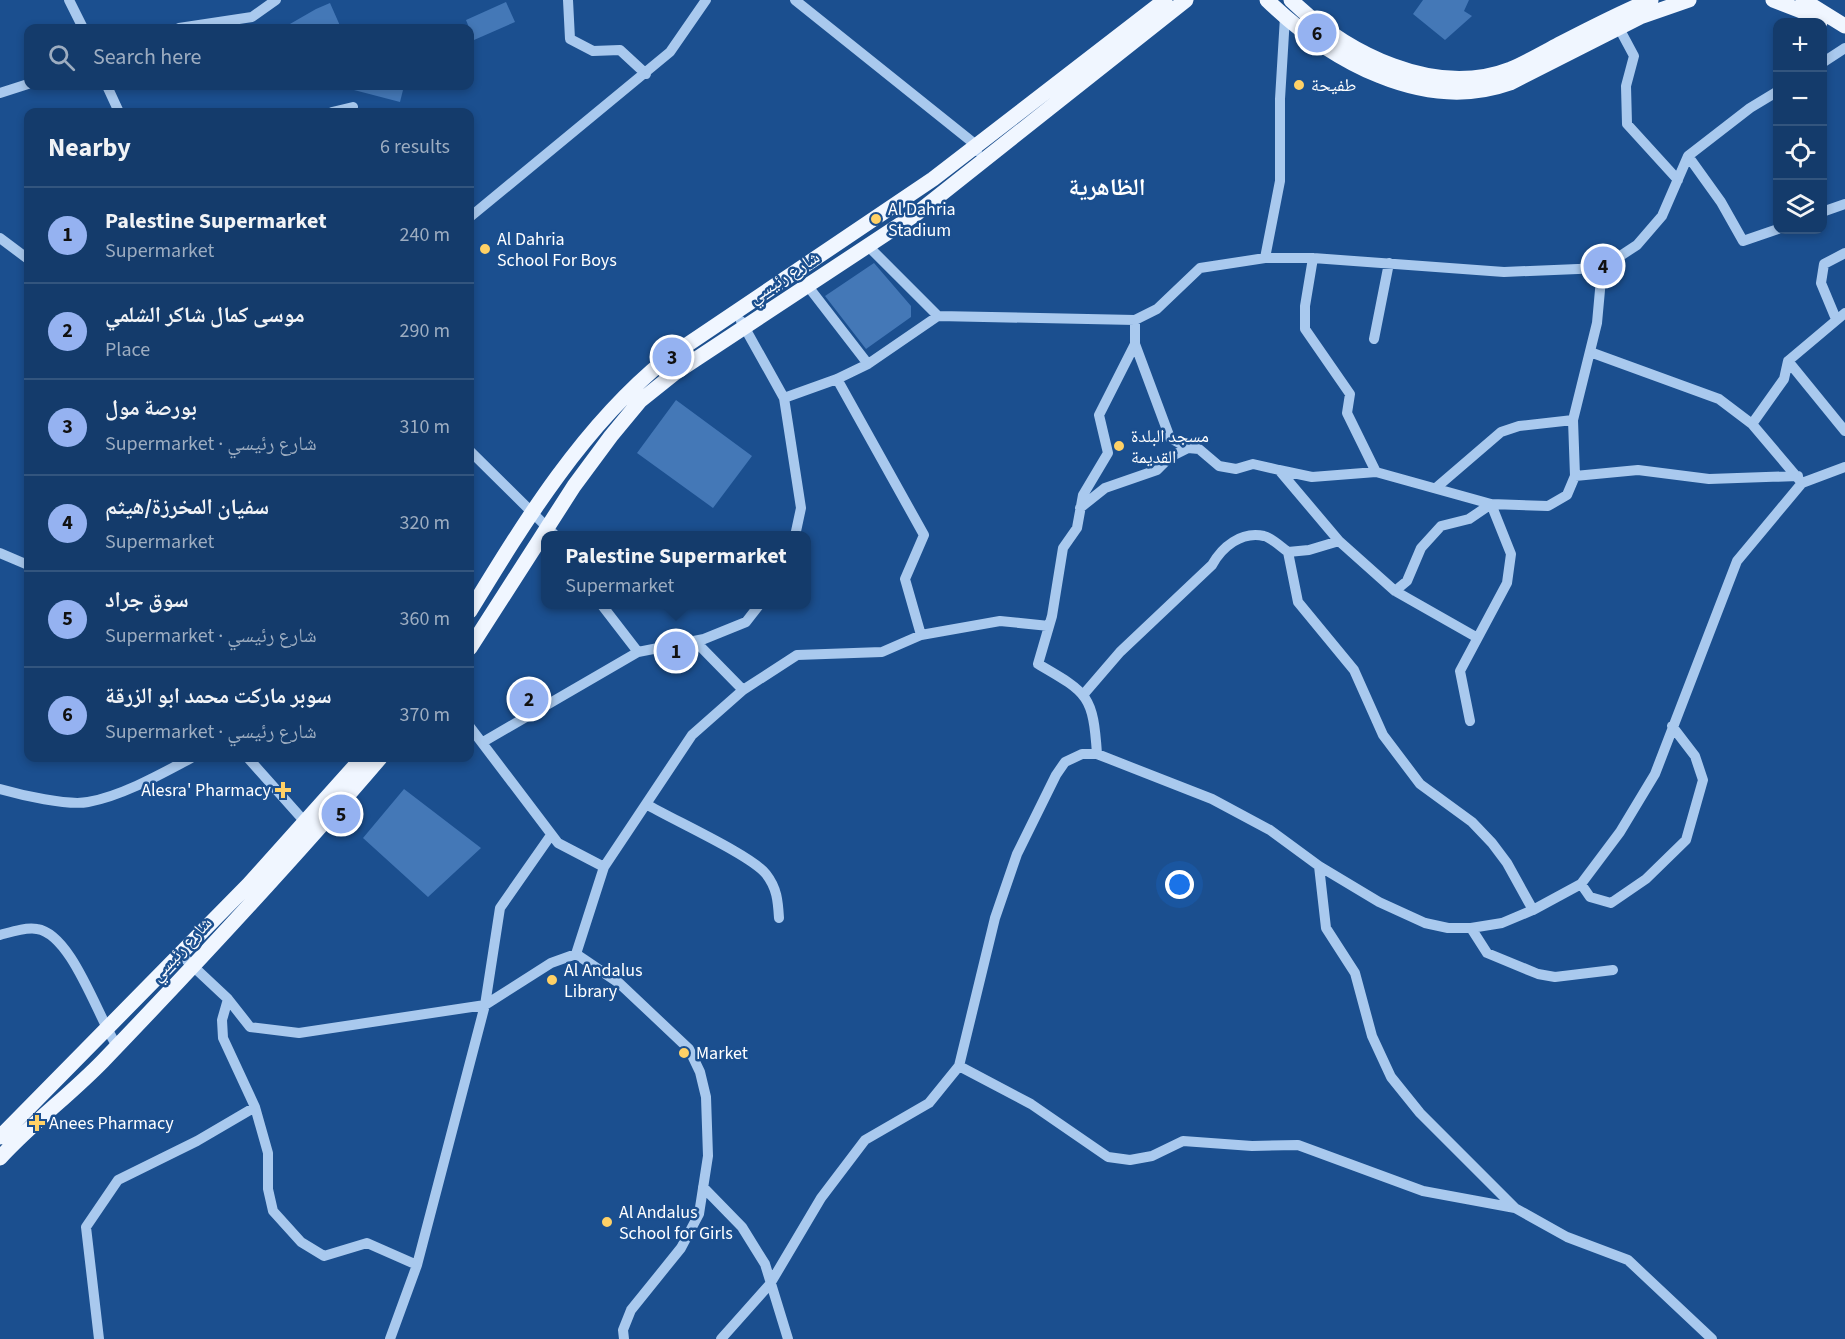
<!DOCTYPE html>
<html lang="en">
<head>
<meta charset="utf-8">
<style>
  body { margin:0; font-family:"Source Sans 3","Noto Naskh Arabic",sans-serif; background:#214673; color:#f1f3f6 }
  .controls { position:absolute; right:18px; top:18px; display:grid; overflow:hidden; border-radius:12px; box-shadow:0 3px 9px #0003 }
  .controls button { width:54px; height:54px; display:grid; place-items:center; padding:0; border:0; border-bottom:2px solid #33557e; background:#143b6b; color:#f1f3f6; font:30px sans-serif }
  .you { position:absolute; left:1180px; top:885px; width:21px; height:21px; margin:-15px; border:4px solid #fff; border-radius:50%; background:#1a73e8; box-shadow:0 0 0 9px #1a73e833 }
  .badge { display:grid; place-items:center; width:39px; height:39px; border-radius:50%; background:#95b2f1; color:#111; font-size:20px; font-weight:700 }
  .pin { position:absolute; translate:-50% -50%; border:3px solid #fff; box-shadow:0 2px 6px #0006 }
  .popup { position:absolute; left:541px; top:531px; width:270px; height:78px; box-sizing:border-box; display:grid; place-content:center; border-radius:12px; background:#143b6b; filter:drop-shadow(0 2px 4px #0005); font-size:20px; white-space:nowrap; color:#9dadc1 }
  .popup b { font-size:22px; color:#f1f3f6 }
  .popup::after { content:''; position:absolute; left:50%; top:100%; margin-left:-12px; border:12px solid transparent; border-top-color:#143b6b }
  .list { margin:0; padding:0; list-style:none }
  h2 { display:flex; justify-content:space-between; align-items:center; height:78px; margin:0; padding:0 24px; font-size:26px }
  h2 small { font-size:20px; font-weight:400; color:#9dadc1 }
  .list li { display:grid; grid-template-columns:39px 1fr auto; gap:18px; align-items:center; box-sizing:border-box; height:96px; padding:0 24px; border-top:2px solid #33557e }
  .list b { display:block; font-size:22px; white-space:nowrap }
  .list p { margin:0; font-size:20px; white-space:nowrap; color:#9dadc1 }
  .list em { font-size:20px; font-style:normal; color:#9dadc1 }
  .icon { flex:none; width:33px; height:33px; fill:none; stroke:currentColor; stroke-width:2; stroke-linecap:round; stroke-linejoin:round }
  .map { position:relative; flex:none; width:1845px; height:1339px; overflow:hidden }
  .search { position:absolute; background:#143b6b; box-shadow:0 3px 9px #0003; left:24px; top:24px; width:450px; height:66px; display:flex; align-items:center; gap:15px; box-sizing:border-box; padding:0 21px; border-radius:12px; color:#9dadc1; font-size:22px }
  .panel { position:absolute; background:#143b6b; box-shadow:0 3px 9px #0003; left:24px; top:108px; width:450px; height:654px; border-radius:12px }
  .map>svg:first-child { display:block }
  .building { fill:#4478b7 }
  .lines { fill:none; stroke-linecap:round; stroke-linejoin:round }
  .minor { stroke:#a9c9ee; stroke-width:10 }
  .major { stroke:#f0f6ff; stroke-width:15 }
  .poi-dot { fill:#ffd166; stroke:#1b4f8f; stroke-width:2 }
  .labels { text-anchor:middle; stroke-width:5; stroke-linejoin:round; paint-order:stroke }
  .poi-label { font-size:18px; fill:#fff; stroke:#1b4f8f; text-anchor:start }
  .street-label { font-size:18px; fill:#fff; stroke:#1b4f8f }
  .district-label { font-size:24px; font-weight:bold; fill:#fff; stroke:#1b4f8f }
</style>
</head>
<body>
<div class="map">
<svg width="1845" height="1339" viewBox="0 0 1845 1339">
  <rect width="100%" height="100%" fill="#1b4f8f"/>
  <!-- building -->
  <path class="building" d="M1423,0H1469L1464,11L1472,16L1445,40L1413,14Z
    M506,2L515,22L474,40L466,20Z
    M330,3L341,28H283L316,9Z
    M355,86H404L400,102L354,90Z
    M874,263L911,306V317L866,349L825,296Z
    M676,400L752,456L713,508L637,453Z
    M528,679L542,699L523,710L510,693Z
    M404,789L481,848L428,897L363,838Z"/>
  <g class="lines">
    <!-- minor -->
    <path class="minor" d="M69,0L83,28
      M568,0L570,39L593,51L620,50L646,74
      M795,0L976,145L977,151
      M179,28L252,17L276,0
      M1619,28L1634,56L1626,86L1627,124L1678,180
      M1822,63L1845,48
      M107,86L119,112
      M0,93L28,84
      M332,112L353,107
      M1688,156L1721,202L1743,241L1778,229
      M1822,212L1845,204
      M470,217L670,52L706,0
      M0,238L28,259
      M868,246L938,316
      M1265,258L1280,181V99L1285,17
      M1313,258L1305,306V329L1350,394L1347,413L1376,472L1491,504
      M807,285L868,364
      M1836,319L1821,283L1824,264L1845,253
      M1135,320V344L1170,438L1188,448L1199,449L1219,466L1236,469L1253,464L1279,470L1339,541L1395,591L1476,637
      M741,321L784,398L801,508L795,536
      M1374,339L1389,263
      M1590,352L1719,399L1752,424L1802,483
      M1788,361L1845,431
      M837,379L924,535L905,579L921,635L1000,621L1049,626
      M784,398L837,379L868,364L938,316L1135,320L1157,309L1200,268L1265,258H1313L1504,272L1602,268L1637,245L1662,216L1688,156L1750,108L1778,91
      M1752,424L1784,379L1788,361L1845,313
      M470,451L556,536
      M1279,470L1312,477L1376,472
      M1575,476L1638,470L1709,479L1798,476
      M1437,487L1501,432L1519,426L1573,420
      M1080,508L1105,488L1157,470L1170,457L1188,448
      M1288,552L1309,550L1339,541
      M0,553L28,565
      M1395,591L1407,581L1421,548L1441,526L1469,519L1491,504
      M601,604L638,652
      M695,641L743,690
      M1083,695L1120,652L1212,565C1222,547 1241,531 1264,536C1272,538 1281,547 1288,552L1298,602L1354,670L1383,735L1420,784L1472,822L1492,843L1507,863L1533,910
      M1470,721L1460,671L1507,583L1511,554L1491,504L1548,506L1567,495L1575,476L1573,420L1597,323L1602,268
      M470,727L558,843L604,867
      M483,742L638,652L704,639L746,622L760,604
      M1097,754C1093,695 1088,693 1038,664L1052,616L1063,548L1077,528L1083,495L1108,453L1099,415L1135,344
      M248,758L305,822
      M0,789C21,795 68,806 88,802C122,796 161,774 191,758
      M646,804C671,819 751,855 766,874C777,888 778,901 779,918
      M1319,866L1326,928L1355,973L1372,1036L1391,1077L1420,1113L1515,1208
      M1581,884L1590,897L1611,903L1646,879L1686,840L1703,780L1695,756L1672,726
      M1471,928L1487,953L1538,974L1555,977L1613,970
      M0,935C11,932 25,927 37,929C72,934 98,1018 117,1046
      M180,954L228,999L222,1020L223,1038L255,1107L268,1153V1189L273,1211L301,1242L324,1256L367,1243L417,1265
      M576,954L619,983L689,1049L700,1072L706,1097L708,1156L699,1214L681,1248L631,1310L623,1330L624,1339
      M228,999L250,1027L299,1033L485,1005L551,963L576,954L604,867L692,735L743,690L797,655L882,652L921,635
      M959,1066L1031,1104L1108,1157L1130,1160L1152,1156L1183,1141L1252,1146L1298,1145L1423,1191L1515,1208L1567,1237L1628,1260L1712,1339
      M703,1187L742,1227L765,1264L788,1339
      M99,1339L86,1227L118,1180L197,1141L255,1107
      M390,1339L417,1265L485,1005L500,908L551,835
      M721,1339L770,1284L821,1198L865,1140L929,1103L959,1066L995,918L1017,854L1056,775L1065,762L1082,754H1097L1212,799L1270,830L1319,866L1379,902L1425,923L1448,928H1471L1502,923L1533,910L1581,884L1620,832L1655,774L1737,561L1802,483L1845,467"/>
    <!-- major -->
    <path class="major" d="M1267,0C1329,60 1423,114 1510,83L1640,17L1689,0
      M1291,0C1346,53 1434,99 1511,69C1525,63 1539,55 1552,48C1585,31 1617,14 1651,0
      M1773,0L1804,12L1820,22
      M1803,0L1845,26
      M470,611C525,521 583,426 666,359L933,179L1165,0
      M470,648L574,486L611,436L640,401L675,373L916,214L1186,0
      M0,1137L249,884L362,758
      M0,1158C32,1123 70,1095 103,1061C198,962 291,862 380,758"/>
  </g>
  <!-- markers -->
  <g class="poi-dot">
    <circle cx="1299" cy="85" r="6"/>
    <circle cx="876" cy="219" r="6"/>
    <circle cx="485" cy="249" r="6"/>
    <circle cx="1119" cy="446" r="6"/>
    <path d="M280 781h6v6h6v6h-6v6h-6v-6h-6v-6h6z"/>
    <circle cx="552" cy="980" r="6"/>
    <circle cx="684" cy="1053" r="6"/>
    <path d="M34 1114h6v6h6v6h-6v6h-6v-6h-6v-6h6z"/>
    <circle cx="607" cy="1222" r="6"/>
  </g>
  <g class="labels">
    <!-- poi labels -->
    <g class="poi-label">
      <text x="1311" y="91">طفيحة</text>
      <text x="888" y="215">Al Dahria<tspan x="888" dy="21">Stadium</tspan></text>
      <text x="497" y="245">Al Dahria<tspan x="497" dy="21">School For Boys</tspan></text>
      <text x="1131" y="442">مسجد البلدة<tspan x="1131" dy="21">القديمة</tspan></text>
      <text x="271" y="796" text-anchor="end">Alesra' Pharmacy</text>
      <text x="564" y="976">Al Andalus<tspan x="564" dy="21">Library</tspan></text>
      <text x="696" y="1059">Market</text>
      <text x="49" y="1129">Anees Pharmacy</text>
      <text x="619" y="1218">Al Andalus<tspan x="619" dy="21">School for Girls</tspan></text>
    </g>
    <!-- street labels -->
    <g class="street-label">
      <text transform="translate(784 277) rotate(-33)" y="6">شارع رئيسي</text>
      <text transform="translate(181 949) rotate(-47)" y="6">شارع رئيسي</text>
    </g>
    <!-- district labels -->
    <g class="district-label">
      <text x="1107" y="195">الظاهرية</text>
    </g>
  </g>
</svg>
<div class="controls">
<button>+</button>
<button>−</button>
<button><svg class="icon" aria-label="locate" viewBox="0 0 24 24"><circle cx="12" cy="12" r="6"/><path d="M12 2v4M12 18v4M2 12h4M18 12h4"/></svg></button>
<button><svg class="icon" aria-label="layers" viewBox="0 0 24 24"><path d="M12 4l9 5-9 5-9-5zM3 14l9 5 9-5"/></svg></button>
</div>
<div class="you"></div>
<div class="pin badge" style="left:676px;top:651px">1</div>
<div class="popup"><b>Palestine Supermarket</b>Supermarket</div>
<div class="pin badge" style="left:529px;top:699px">2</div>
<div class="pin badge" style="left:672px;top:357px">3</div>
<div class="pin badge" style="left:1603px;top:266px">4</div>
<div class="pin badge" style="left:341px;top:814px">5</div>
<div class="pin badge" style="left:1317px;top:33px">6</div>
<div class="search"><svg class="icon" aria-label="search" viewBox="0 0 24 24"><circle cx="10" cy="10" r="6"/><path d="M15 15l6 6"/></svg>Search here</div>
<section class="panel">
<h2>Nearby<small>6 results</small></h2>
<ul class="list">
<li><span class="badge">1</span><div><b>Palestine Supermarket</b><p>Supermarket</p></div><em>240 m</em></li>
<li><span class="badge">2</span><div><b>موسى كمال شاكر الشلمي</b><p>Place</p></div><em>290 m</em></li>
<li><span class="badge">3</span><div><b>بورصة مول</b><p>Supermarket · شارع رئيسي</p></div><em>310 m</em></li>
<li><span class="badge">4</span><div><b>سفيان المخرزة/هيثم</b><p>Supermarket</p></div><em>320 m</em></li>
<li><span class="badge">5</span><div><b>سوق جراد</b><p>Supermarket · شارع رئيسي</p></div><em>360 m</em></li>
<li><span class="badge">6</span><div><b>سوبر ماركت محمد ابو الزرقة</b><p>Supermarket · شارع رئيسي</p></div><em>370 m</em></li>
</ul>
</section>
</div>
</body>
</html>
